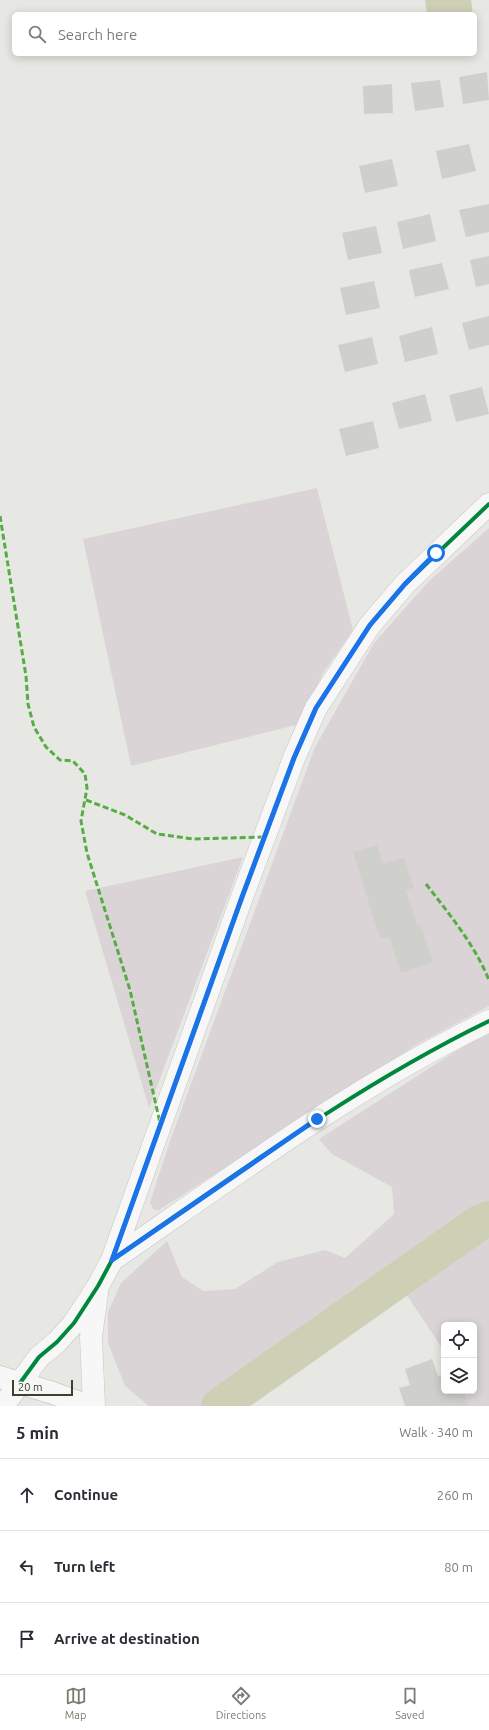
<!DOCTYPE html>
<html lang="en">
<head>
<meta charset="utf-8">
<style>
  body { margin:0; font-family:Ubuntu,sans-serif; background:#f7f7f7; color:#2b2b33 }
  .controls { position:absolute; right:12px; bottom:12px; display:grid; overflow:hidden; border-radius:6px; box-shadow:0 2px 10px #0003 }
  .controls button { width:36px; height:36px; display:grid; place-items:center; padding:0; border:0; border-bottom:1px solid #e1e1e2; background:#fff; color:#2b2b33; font:20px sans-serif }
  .scale { position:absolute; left:12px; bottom:10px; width:61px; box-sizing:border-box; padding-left:4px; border:2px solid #3c402c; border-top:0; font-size:11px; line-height:14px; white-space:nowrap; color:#3c402c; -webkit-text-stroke:3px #f6f7f2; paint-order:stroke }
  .stop { position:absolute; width:12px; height:12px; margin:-9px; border:3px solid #1a73e8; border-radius:50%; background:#fff }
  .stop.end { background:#1a73e8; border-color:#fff; box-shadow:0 1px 4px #0008 }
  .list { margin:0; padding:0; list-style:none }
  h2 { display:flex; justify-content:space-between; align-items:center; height:52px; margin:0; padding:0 16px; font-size:17px }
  h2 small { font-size:13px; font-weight:400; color:#7c7c81 }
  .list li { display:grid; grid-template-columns:26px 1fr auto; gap:12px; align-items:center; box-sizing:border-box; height:72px; padding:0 16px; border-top:1px solid #e1e1e2 }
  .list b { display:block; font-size:15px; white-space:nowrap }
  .list em { font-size:13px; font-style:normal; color:#7c7c81 }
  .icon { flex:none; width:22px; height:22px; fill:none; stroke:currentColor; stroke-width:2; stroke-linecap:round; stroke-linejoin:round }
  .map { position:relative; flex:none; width:489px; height:1406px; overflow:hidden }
  .search { position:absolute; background:#fff; box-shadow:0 2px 10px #0003; left:12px; right:12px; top:12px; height:44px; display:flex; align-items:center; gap:10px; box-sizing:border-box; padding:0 14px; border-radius:6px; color:#7c7c81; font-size:15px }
  .sheet { height:268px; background:#fff }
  nav { display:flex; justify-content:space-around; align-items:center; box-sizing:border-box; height:56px; border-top:1px solid #e1e1e2; background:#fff; font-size:11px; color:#7c7c81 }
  nav a { display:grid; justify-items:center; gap:2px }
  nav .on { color:#787b6c }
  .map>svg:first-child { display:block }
  .green { fill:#dbd4d7 }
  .water { fill:#ced0b5 }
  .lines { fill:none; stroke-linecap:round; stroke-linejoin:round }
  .river { stroke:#ced0b5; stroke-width:36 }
  .building { fill:#cfd0cc }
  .secondary-casing { stroke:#c5c6c2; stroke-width:23 }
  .highway-casing { stroke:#bbbcb6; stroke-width:23 }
  .secondary { stroke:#f7f7f7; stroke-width:22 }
  .highway { stroke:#f7f7f7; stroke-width:22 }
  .quiet { stroke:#55ad44; stroke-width:3; stroke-dasharray:6 3; stroke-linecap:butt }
  .cycleway-casing { stroke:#f6f7f2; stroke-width:6 }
  .cycleway { stroke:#00873e; stroke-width:4 }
  .route { stroke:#1a73e8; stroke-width:5 }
</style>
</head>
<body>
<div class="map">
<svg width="489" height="1406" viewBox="0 0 489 1406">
  <rect width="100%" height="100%" fill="#e7e8e3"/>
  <!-- green -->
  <path class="green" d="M317,488L353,630L323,673L300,724L131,766L83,539Z
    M489,528V1006L419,1043L159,1210L153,1209L150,1202L170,1141L315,747L374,643L428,582Z
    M243,857L149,1108L85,891Z
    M489,1031V1406H469L464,1391H474V1325H444V1351L398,1282L219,1406H149L125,1386L108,1343V1312L121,1283L167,1241L182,1277L203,1291L235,1289L278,1262L325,1250L345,1258L394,1214L392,1187L332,1154L319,1139L445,1058Z"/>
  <!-- water -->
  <path class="water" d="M425,0H471L473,14H427Z"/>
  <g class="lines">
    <!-- river -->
    <path class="river" d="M219,1406L479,1223L489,1219"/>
  </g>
  <!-- building -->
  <path class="building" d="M487,72L489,100L463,104L459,77Z
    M440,80L444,107L415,111L411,83Z
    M392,84L393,113L364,114L363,86Z
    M469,144L476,171L442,179L436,151Z
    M392,159L398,186L365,193L359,166Z
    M489,204V232L466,237L459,210Z
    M430,214L436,241L403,249L397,222Z
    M376,226L382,253L348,260L342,233Z
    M489,256V284L476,287L470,260Z
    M442,263L449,289L415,297L409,270Z
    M374,281L380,308L346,315L340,288Z
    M489,316V345L469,350L462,323Z
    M432,327L438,354L405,362L399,336Z
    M372,337L378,364L345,372L338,345Z
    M482,387L489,414L456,422L449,395Z
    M425,394L432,421L399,429L392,403Z
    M373,421L379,448L346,456L339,429Z
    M377,845L383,864L404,857L414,888L406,890L418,927L420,924L433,962L401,973L389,937L380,939L353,852Z
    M432,1359L438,1376L444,1374V1391H464L469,1406H405L399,1388L410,1385L405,1369Z"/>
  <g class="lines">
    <defs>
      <path id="secondary" d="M112,1260C234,1176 355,1086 489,1021
        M20,1383L39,1357L57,1342L74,1323L98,1286L112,1260L242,897L294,758L316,708L370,625L405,584L489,504
        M94,1406L91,1337L97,1293"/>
      <path id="highway" d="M0,1377L53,1393L89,1406
        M3,1406L20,1383"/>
    </defs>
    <!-- secondary casing -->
    <use href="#secondary" class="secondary-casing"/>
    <!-- highway casing -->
    <use href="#highway" class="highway-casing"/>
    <!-- secondary -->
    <use href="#secondary" class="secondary"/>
    <!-- highway -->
    <use href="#highway" class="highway"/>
    <!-- quiet -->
    <path class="quiet" d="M0,516L26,676L28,704L34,727L46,747L60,760L73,761L85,774L87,788L81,821L87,853L130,990L160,1123
      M86,800L125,815L157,834L193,839L264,837
      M426,884C450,915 474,944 489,980"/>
    <defs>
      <path id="cycleway" d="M112,1260C234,1176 355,1086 489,1021
        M20,1383L39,1357L57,1342L74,1323L98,1286L112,1260L242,897L294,758L316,708L370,625L405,584L489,504"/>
    </defs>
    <!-- cycleway casing -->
    <use href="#cycleway" class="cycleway-casing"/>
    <!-- cycleway -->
    <use href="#cycleway" class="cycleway"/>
  </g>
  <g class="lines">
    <!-- route -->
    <path class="route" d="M317,1119L112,1260L242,897L294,758L316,708L370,625L405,584L436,553"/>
  </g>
</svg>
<div class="controls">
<button><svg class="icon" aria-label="locate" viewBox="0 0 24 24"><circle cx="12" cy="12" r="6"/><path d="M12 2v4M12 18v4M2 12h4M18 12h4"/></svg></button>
<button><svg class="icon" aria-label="layers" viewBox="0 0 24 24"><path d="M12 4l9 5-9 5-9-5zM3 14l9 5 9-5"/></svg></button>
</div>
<div class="scale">20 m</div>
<div class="stop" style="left:436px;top:553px"></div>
<div class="stop end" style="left:317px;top:1119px"></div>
<div class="search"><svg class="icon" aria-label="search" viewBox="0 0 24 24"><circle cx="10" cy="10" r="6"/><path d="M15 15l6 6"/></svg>Search here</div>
</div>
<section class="sheet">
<h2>5 min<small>Walk · 340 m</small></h2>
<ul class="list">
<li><svg class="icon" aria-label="ahead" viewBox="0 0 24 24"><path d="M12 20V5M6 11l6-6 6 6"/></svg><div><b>Continue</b></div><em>260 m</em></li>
<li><svg class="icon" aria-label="left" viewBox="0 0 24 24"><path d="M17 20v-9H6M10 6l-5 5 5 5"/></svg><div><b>Turn left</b></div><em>80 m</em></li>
<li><svg class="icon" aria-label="arrive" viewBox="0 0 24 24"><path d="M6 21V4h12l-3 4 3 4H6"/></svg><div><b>Arrive at destination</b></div></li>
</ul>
</section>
<nav>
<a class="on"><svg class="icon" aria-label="map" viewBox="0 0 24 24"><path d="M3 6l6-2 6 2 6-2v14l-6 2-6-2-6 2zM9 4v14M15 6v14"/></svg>Map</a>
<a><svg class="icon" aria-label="directions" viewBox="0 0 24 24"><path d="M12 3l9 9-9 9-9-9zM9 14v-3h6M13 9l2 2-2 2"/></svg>Directions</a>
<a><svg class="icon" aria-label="saved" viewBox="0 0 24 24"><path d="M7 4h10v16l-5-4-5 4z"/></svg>Saved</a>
</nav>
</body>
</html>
